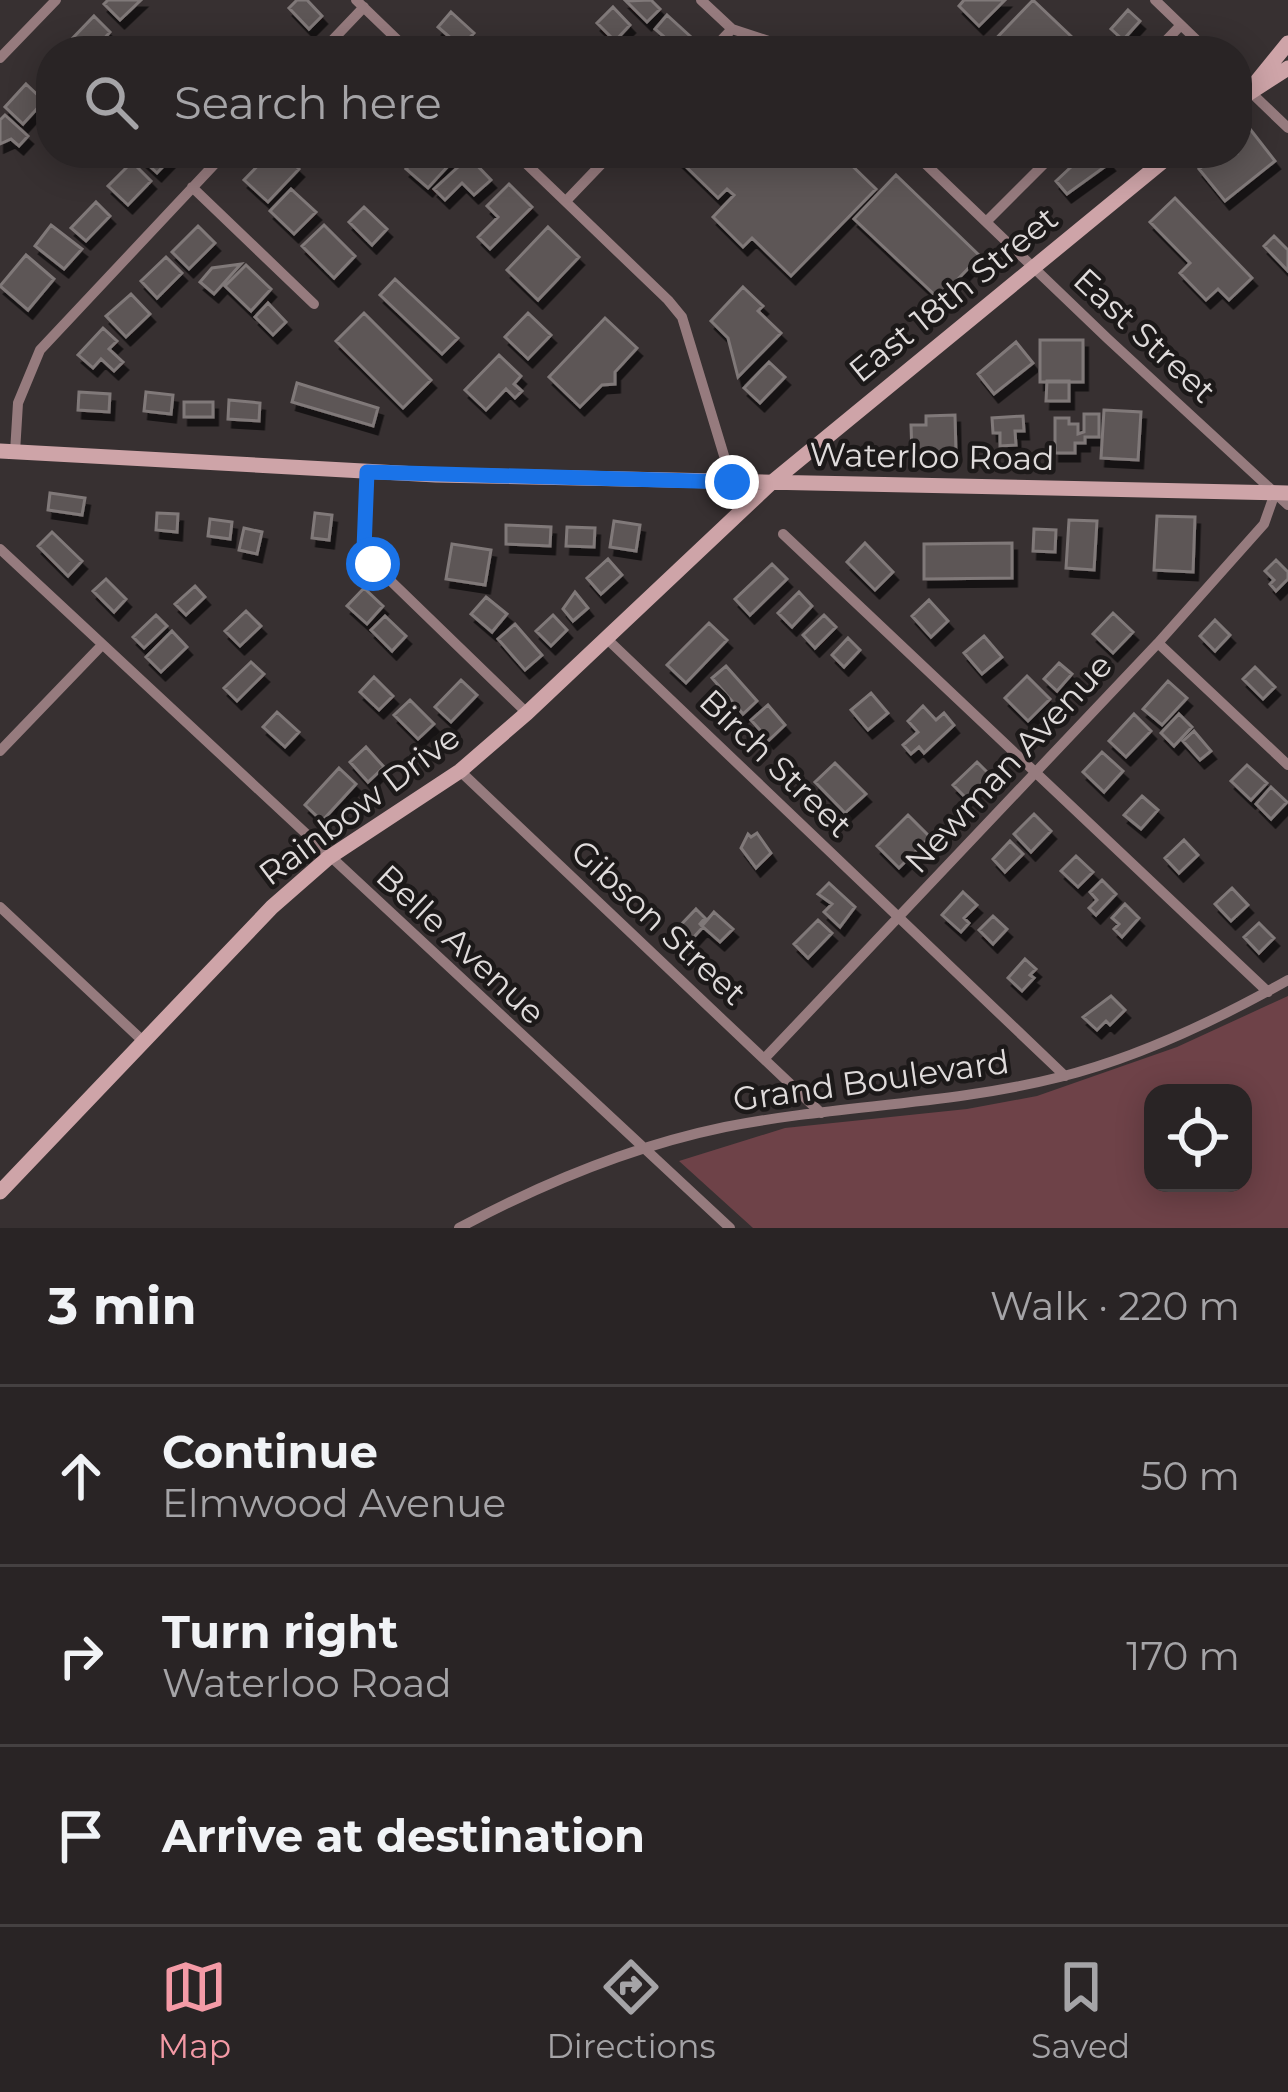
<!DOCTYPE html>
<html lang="en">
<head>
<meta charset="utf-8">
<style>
  body { margin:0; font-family:Montserrat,sans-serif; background:#312c2d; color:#f1f3f6 }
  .controls { position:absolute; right:36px; bottom:36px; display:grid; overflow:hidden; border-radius:24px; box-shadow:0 6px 30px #0003 }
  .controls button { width:108px; height:108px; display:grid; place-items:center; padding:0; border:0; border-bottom:3px solid #454142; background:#292425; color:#f1f3f6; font:60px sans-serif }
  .stop { position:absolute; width:36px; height:36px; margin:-27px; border:9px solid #1a73e8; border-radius:50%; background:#fff }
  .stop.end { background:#1a73e8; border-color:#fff; box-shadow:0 3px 12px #0008 }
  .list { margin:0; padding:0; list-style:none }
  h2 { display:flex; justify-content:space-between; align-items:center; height:156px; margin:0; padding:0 48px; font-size:51px }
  h2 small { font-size:39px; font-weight:400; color:#a5a4a7 }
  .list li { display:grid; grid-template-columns:78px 1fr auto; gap:36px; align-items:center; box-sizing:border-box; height:180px; padding:0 48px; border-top:3px solid #454142 }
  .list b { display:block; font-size:45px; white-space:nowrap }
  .list p { margin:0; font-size:39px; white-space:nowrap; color:#a5a4a7 }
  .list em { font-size:39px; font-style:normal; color:#a5a4a7 }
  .icon { flex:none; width:66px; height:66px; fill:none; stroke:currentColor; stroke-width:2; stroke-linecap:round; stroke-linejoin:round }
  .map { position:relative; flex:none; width:1288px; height:1228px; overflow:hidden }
  .search { position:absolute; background:#292425; box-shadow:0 6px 30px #0003; left:36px; right:36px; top:36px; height:132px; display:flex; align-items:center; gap:30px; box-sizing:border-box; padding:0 42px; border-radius:48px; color:#a5a4a7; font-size:45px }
  .sheet { height:696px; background:#292425 }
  nav { display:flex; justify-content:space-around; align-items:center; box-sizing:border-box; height:168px; border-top:3px solid #454142; background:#292425; font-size:33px; color:#a5a4a7 }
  nav a { display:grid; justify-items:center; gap:6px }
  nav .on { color:#f49aa6 }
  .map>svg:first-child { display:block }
  .green { fill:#6e4248; fill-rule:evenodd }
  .building { fill:#5d5657; stroke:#807979; stroke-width:3; filter:url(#shadow) }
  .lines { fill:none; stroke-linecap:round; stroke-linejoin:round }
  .minor { stroke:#967b7e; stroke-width:10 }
  .secondary { stroke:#cea4a8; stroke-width:15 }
  .route { stroke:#1a73e8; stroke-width:15 }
  .labels { text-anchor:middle; stroke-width:9; stroke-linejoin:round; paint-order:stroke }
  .street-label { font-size:33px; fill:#dfdbdb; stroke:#1c1919 }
</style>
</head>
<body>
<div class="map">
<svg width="1288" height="1228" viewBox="0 0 1288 1228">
  <defs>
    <filter id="shadow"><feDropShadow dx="4.5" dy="8" stdDeviation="0" flood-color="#0009"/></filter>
  </defs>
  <rect width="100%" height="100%" fill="#373031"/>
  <!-- green -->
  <path class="green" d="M1288,996V1228H753L679,1161L785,1128L967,1109L1037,1096L1177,1047ZM1243,1093V1183H1153V1093Z"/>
  <!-- building -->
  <path class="building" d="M108,0H141L120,20L104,4Z
    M297,0H307L322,16L309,29L289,8Z
    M651,0L660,9L647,22L626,1Z
    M964,0H1005L979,26L959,6Z
    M1033,0L1074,39L1062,51H984Z
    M613,7L630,25L615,41L597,23Z
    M1128,10L1140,21L1123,40L1111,29Z
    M451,12L474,33L461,47L438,27Z
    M667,15L690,36L678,49L655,29Z
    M94,16L110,32L93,51H76L68,43Z
    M26,84L44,101L23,124L5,107Z
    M5,115L28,136L19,146L11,139L0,144V120Z
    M1250,129L1275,161L1225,201L1199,169L1219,153H1237V139Z
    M148,153H176L157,173L142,159Z
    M270,153H282L299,169L268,202L244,180Z
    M421,153H460L428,188L406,169Z
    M672,153H755L750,158L753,160L760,153H839L876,189L791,276L752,238L743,247L713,217L734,195L727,189L718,198Z
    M1086,153H1102L1110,163L1067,194L1056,181Z
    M469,157L491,180L474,195L462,183L445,200L434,189Z
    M132,162L151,181L128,205L108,186Z
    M896,175L980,256L939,299L854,219Z
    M509,184L532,207L490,249L478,237L498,217L487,206Z
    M291,189L316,212L294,234L270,211Z
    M1175,198L1252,278L1229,300L1218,289L1206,300L1180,273L1190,263L1150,222Z
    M96,202L110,216L86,241L71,228Z
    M364,207L387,229L372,245L349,222Z
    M51,225L82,249L64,269L35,246Z
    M324,225L355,256L334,278L302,246Z
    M198,226L215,243L189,269L172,252Z
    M548,227L579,257L538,300L507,270Z
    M1274,236L1288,250V271L1264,246Z
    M26,255L54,279L28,310L0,286Z
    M166,257L182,273L157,298L141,281Z
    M241,264L214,294L200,282L212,268Z
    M246,265L271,289L251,311L225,286Z
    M395,279L458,338L442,354L380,295Z
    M743,287L763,306L758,311L781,333L738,377L728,338L711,321Z
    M131,294L150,314L126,337L106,316Z
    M268,303L286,322L273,335L255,317Z
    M364,313L431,380L403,408L336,341Z
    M528,313L551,335L528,359L505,337Z
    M605,318L637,348L615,372V384L602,385L580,407L549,377Z
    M103,328L117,341L109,349L123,362L114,371L101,359L93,368L78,355Z
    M1040,340H1083V382H1040Z
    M1016,342L1033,363L994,394L978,374Z
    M499,355L521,376L514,384L522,391L515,398L506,389L486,410L465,390Z
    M769,362L785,377L760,403L744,388Z
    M1047,381H1069V401H1046Z
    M297,383L378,408L373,426L292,402Z
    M79,392L110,394L109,412L78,410Z
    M146,392L173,395L171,414L144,411Z
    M229,400L260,403L259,421L228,419Z
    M184,402H213V417H184Z
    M1104,410L1141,412L1138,460L1101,458Z
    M1084,414H1099V437H1085V443H1075V453H1055V418H1069V424H1078V434L1084,432Z
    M955,415L956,453L912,454L911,425H926V416Z
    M1023,416L1024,431H1015L1016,445L1000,446V433H993L992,418Z
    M50,493L85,498L82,515L48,510Z
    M157,513L178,514L177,532L156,530Z
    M315,513L332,515L329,540L312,538Z
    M1157,516L1195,517L1193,572L1154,570Z
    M210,519L232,522L230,539L208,536Z
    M1069,520L1097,521L1094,570L1066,568Z
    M614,521L640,525L636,551L610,547Z
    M506,525L551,527L550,546L506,544Z
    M567,527L595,528L594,547L566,546Z
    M244,528L262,532L257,554L239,550Z
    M1034,529L1056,530L1055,552L1033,551Z
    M52,532L82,561L68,576L38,546Z
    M865,543L893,572L875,590L847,562Z
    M1012,543V578L924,579V544Z
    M452,544L491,550L485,585L446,579Z
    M608,559L622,575L601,594L587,578Z
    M1276,560L1288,572V579L1276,591L1270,584L1274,580L1265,571Z
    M772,564L787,579L750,615L735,599Z
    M106,579L126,599L114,612L93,591Z
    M195,586L205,597L186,615L175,604Z
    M364,588L383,606L367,624L347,606Z
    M575,592L588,608L573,621L563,609Z
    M799,592L812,606L792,627L778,613Z
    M486,597L507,614L492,632L471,614Z
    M929,600L948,621L931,637L912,616Z
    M246,611L261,626L240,646L225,631Z
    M1113,613L1133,632L1113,653L1093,634Z
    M156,615L167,626L144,648L133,637Z
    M553,615L567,630L551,646L536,631Z
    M824,615L836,627L815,648L803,635Z
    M385,616L406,636L392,651L371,630Z
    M1215,620L1230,635L1215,651L1200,636Z
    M709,623L727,640L686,683L667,665Z
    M515,624L542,655L525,670L498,639Z
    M172,631L187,647L161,672L146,657Z
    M984,636L1002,657L982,674L964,653Z
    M848,638L860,650L844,667L832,655Z
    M251,662L264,674L237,701L224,688Z
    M1059,663L1072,674L1057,691L1044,679Z
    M726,666L757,701L743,714L712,678Z
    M1255,667L1275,687L1263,699L1243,679Z
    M1027,676L1050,699L1028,721L1005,698Z
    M374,677L393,696L379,710L360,692Z
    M461,680L477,695L451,722L435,707Z
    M1168,681L1187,698L1162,725L1143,709Z
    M871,693L888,713L868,730L851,710Z
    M410,700L434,724L418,739L394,715Z
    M768,705L785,725L769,740L751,720Z
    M923,706L936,720L944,713L954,725L924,753L919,747L911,754L903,745L918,732L908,721Z
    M277,712L299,732L285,747L263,727Z
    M1134,714L1151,731L1126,757L1109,741Z
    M1179,714L1192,727L1174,746L1161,733Z
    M1194,731L1211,751L1200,760L1183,741Z
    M366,747L384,767L368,782L350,762Z
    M1102,752L1123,771L1104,792L1083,772Z
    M977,762L990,775L966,798L953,785Z
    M835,763L866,794L845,813L815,782Z
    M1247,765L1267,783L1251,800L1231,781Z
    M339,768L356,784L322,821L305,805Z
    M1271,787L1287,802L1271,819L1256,804Z
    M1142,796L1158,810L1141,829L1124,815Z
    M1034,814L1051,831L1031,852L1014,834Z
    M908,815L930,837L899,868L877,846Z
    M757,833L771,853L756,868L741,848L748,834L751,837Z
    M1184,840L1198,855L1179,873L1165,858Z
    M1010,841L1023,854L1005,872L993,859Z
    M1076,856L1093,872L1078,887L1061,871Z
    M1102,880L1116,894L1096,915L1089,908L1097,900L1090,892Z
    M829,883L855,907L840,927L824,912L832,904L818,894Z
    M1232,888L1248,905L1231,921L1215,904Z
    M963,892L977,905L964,918L969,923L961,932L942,915Z
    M1125,904L1139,918L1122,937L1114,929L1119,924L1112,918Z
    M696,909L705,918L700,924L703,927L693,938L689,934L681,941L673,933Z
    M714,912L733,929L720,942L702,926Z
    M993,916L1007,929L993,944L979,930Z
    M818,920L832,933L808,958L794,944Z
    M1259,923L1274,938L1259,953L1244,937Z
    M1025,959L1036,969L1030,975L1034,978L1022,991L1008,978Z
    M1111,996L1125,1010L1110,1025L1106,1021L1097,1030L1083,1017Z"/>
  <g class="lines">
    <!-- minor -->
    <path class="minor" d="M356,0L409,51
      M701,0L732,29L799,51
      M1155,0L1208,51
      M322,51L364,7
      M711,51L732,29
      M1156,51L1181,25
      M0,58L56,0
      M1237,79L1288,128
      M515,153L668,300L682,317L732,482
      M914,153L1108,339L1288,505
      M192,187L314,304
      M566,201L612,153
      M986,222L1055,153
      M15,452L18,403L40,350L225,153
      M367,472V558L527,713
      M783,534L1268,992
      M0,549L730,1228
      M606,638L1065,1076
      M1158,643L1288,765
      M0,751L102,645
      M460,771L821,1113
      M0,907L144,1042
      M764,1059L1158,643L1264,524L1275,493
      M459,1228C541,1184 633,1146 725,1127C836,1105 950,1105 1060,1077C1140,1057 1217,1020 1288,980"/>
    <!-- secondary -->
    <path class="secondary" d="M1249,91L1288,43
      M1237,101L1288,68
      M0,451L436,475L1288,493
      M0,1192L272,907L328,858L460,771L527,713L771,483L1173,153"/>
  </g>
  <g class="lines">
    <!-- route -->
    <path class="route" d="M373,564L364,549L367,472L732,482"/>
  </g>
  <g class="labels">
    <!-- street labels -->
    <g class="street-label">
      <text transform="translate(953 294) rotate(-39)" y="12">East 18th Street</text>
      <text transform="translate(1145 335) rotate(43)" y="12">East Street</text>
      <text transform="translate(932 456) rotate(1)" y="12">Waterloo Road</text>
      <text transform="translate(776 763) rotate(44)" y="12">Birch Street</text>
      <text transform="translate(1008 763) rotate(-47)" y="12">Newman Avenue</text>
      <text transform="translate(359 805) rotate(-37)" y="12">Rainbow Drive</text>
      <text transform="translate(659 922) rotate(43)" y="12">Gibson Street</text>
      <text transform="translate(461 944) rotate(43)" y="12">Belle Avenue</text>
      <text transform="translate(871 1080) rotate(-8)" y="12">Grand Boulevard</text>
    </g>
  </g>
</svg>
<div class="controls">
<button><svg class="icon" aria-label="locate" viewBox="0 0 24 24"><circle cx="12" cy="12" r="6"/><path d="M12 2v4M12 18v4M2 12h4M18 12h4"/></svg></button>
</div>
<div class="stop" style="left:373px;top:564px"></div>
<div class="stop end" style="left:732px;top:482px"></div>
<div class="search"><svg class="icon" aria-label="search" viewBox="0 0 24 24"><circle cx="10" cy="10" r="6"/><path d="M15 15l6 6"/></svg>Search here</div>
</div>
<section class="sheet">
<h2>3 min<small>Walk · 220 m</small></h2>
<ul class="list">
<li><svg class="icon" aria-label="ahead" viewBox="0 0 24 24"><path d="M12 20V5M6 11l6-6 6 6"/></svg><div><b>Continue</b><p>Elmwood Avenue</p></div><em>50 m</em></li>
<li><svg class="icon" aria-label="right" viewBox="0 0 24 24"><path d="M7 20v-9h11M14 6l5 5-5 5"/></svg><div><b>Turn right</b><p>Waterloo Road</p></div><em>170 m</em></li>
<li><svg class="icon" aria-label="arrive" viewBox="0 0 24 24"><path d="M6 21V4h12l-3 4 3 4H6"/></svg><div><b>Arrive at destination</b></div></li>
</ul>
</section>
<nav>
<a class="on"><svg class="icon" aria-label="map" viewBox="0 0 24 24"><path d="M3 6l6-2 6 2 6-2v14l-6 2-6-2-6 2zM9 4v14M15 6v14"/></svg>Map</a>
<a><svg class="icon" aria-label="directions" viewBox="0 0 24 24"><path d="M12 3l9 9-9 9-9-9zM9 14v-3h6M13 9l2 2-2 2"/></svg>Directions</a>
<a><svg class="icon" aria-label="saved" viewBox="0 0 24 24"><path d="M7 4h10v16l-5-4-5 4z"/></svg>Saved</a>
</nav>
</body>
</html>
